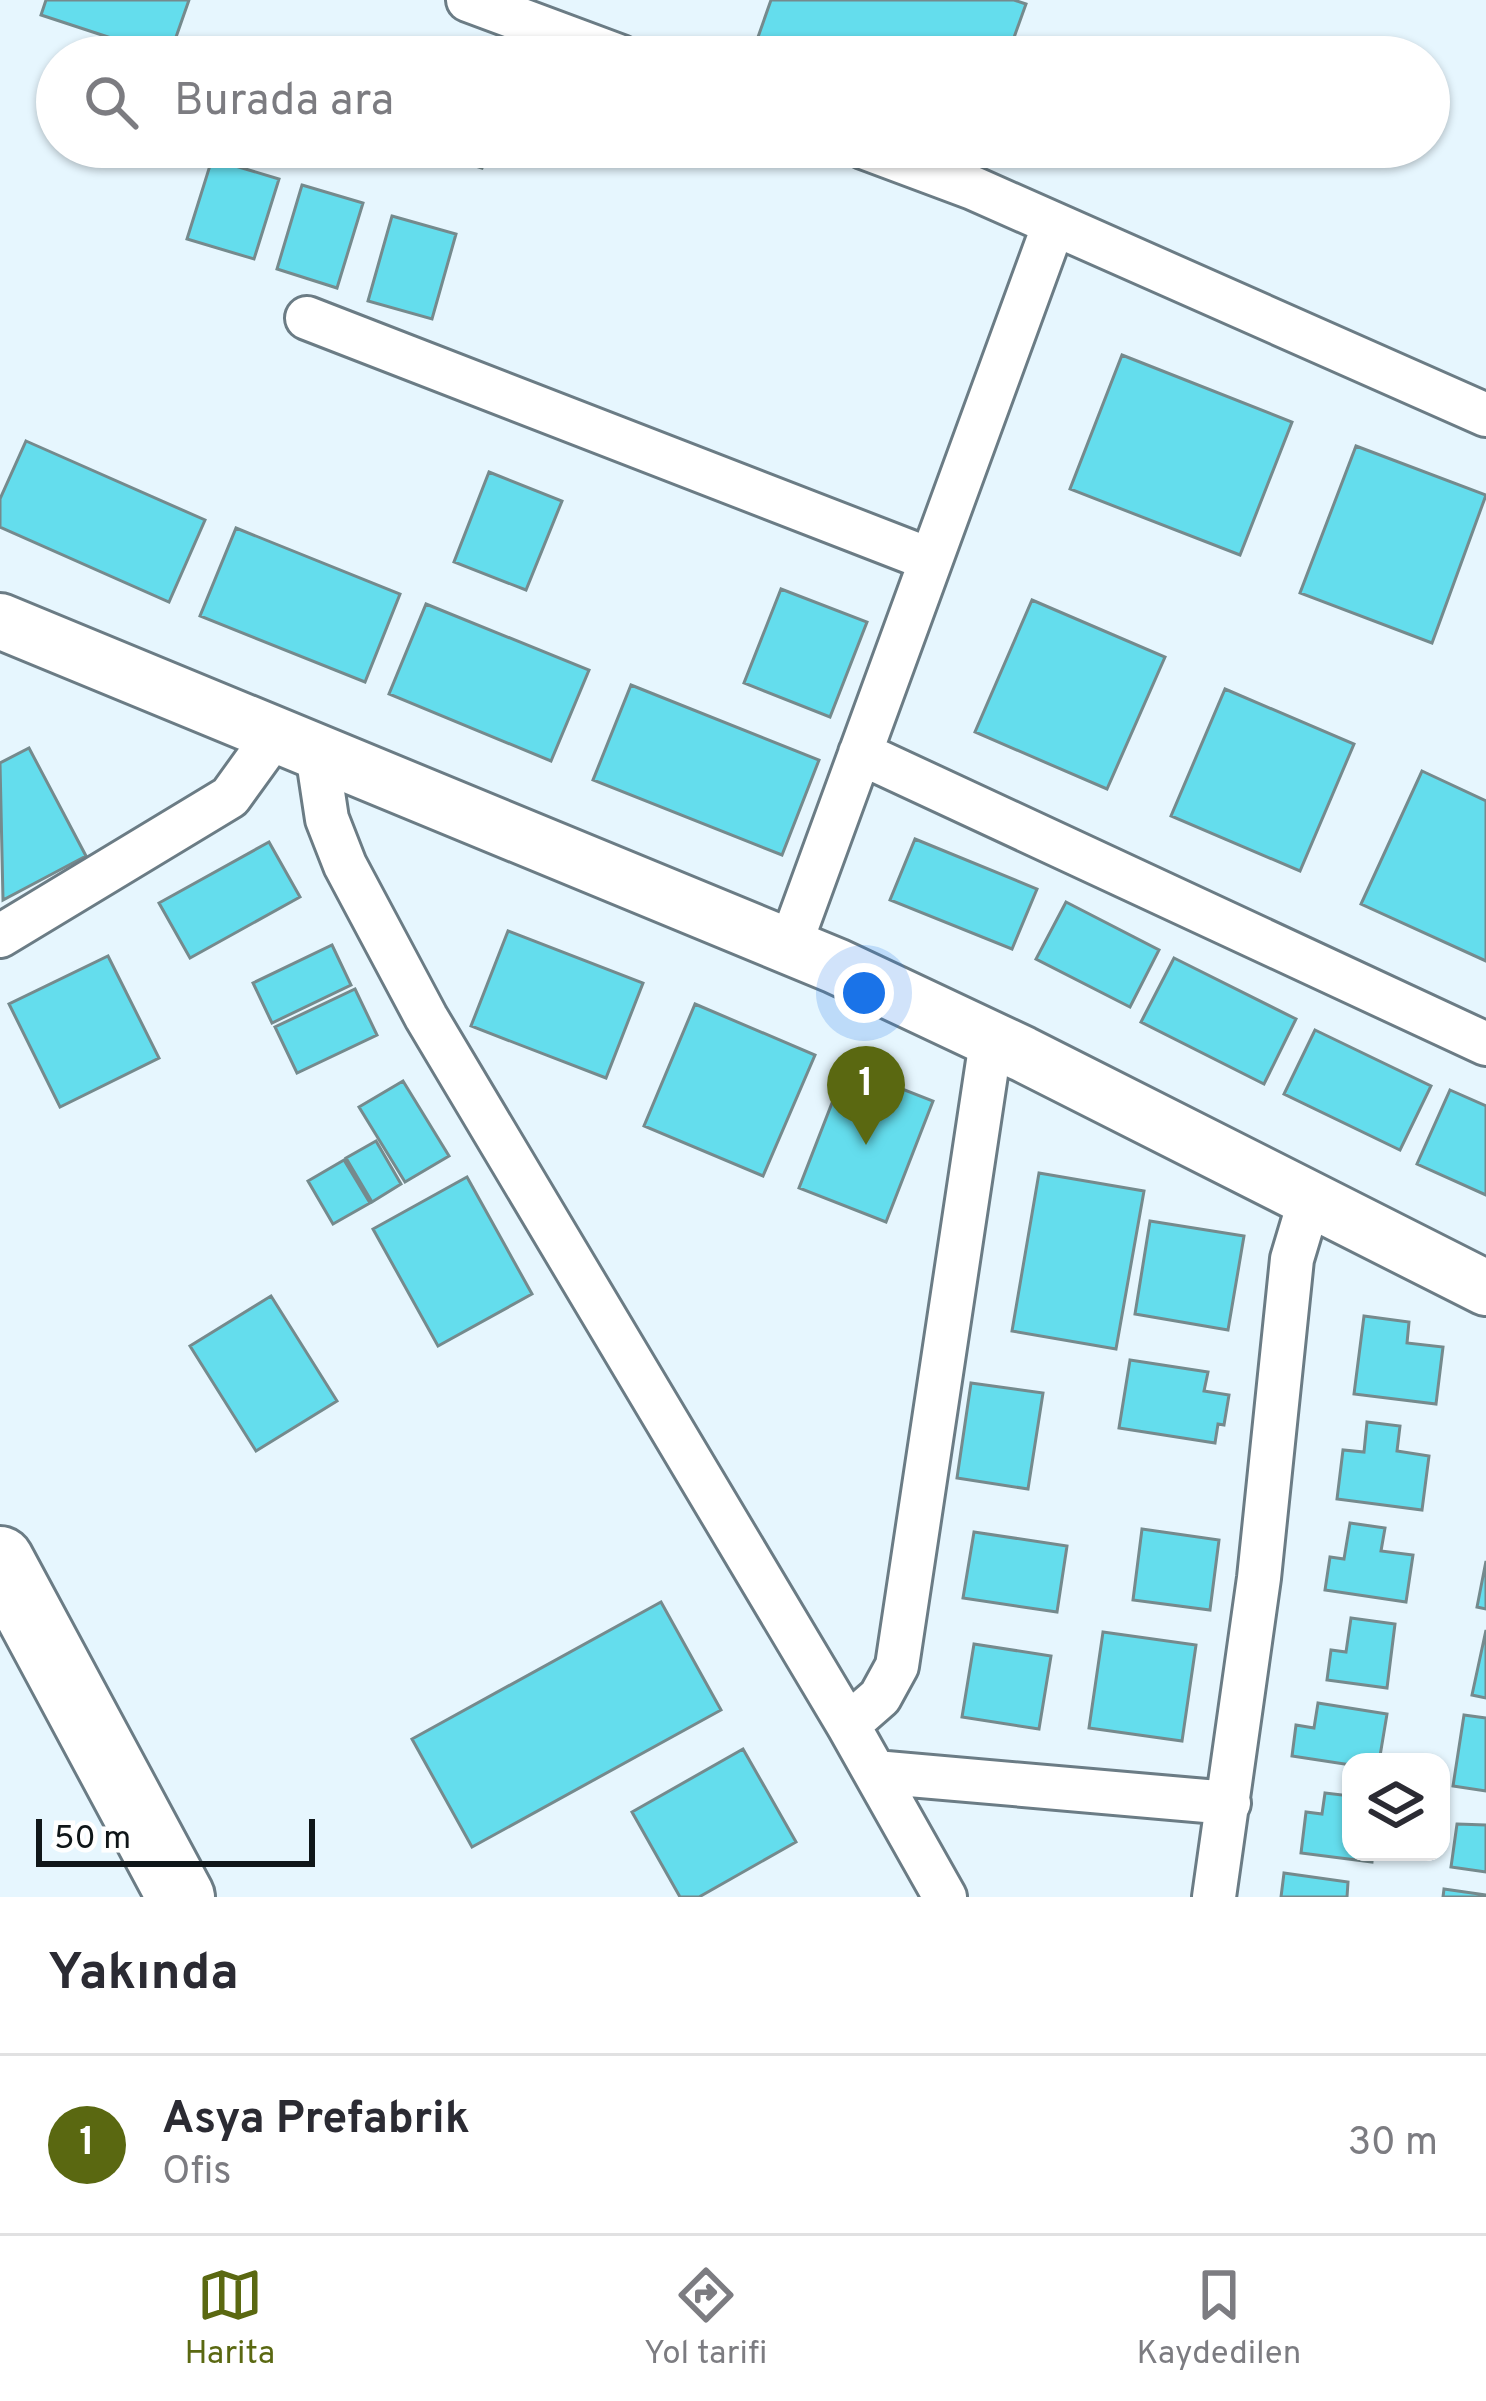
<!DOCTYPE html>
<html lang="tr">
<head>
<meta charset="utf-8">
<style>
  body { margin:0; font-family:Overpass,sans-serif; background:#f2f2f3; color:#2b2b33 }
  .controls { position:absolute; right:36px; bottom:36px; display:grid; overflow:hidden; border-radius:24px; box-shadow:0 3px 9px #0004 }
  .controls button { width:108px; height:108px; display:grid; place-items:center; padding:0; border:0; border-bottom:3px solid #e1e1e2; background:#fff; color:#2b2b33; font:60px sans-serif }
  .scale { position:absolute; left:36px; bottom:30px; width:279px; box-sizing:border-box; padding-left:12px; border:6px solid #0f1619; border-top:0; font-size:33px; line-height:42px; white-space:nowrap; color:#0f1619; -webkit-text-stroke:9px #fff; paint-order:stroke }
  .you { position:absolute; left:864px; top:993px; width:42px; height:42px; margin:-30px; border:9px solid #fff; border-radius:50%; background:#1a73e8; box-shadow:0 0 0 18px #1a73e833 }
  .badge { display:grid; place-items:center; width:78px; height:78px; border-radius:50%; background:#5a6811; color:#fff; font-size:39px; font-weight:700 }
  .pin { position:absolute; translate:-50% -99px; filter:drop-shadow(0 3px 6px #0008) }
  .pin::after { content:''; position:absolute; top:63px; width:42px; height:36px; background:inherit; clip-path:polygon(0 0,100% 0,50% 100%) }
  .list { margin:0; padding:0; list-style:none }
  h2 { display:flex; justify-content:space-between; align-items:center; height:156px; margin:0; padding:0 48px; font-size:51px }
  h2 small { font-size:39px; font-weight:400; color:#7c7c81 }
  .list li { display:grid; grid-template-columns:78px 1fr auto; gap:36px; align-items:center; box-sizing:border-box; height:180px; padding:0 48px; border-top:3px solid #e1e1e2 }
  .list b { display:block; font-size:45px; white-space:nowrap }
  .list p { margin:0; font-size:39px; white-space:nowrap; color:#7c7c81 }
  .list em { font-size:39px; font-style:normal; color:#7c7c81 }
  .icon { flex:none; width:66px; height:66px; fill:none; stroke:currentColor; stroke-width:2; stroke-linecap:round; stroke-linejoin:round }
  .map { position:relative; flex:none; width:1486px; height:1897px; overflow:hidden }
  .search { position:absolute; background:#fff; box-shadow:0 3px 9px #0004; left:36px; right:36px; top:36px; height:132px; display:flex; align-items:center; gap:30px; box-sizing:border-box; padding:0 42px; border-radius:66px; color:#7c7c81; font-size:45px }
  .sheet { height:336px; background:#fff }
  nav { display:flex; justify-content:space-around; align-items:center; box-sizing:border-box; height:168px; border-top:3px solid #e1e1e2; background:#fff; font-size:33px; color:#7c7c81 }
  nav a { display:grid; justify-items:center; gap:6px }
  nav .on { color:#5a6811 }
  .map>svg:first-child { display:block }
  .building { fill:#64dded; stroke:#758a8d; stroke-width:3 }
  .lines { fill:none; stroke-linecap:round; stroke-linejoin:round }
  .minor-casing { stroke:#6b7c85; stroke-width:48 }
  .tertiary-casing { stroke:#6b7c85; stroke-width:60 }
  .primary-casing { stroke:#6b7c85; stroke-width:72 }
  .minor { stroke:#fff; stroke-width:42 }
  .tertiary { stroke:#fff; stroke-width:54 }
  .primary { stroke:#fff; stroke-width:66 }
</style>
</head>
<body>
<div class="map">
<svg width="1486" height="1897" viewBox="0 0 1486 1897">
  <rect width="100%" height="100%" fill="#e6f6fe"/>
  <!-- building -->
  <path class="building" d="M46,0H189L169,57L41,15Z
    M771,0H1014L1026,4L1007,57H813L758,37Z
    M418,46L450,57H415Z
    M417,147H489L482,168Z
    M212,159L279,179L254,259L187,239Z
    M302,185L363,203L337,288L277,269Z
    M392,216L456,234L432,319L368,301Z
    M1122,355L1292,422L1240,555L1070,489Z
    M26,441L205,520L169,602L0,527V499Z
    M1356,446L1486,495L1432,643L1300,593Z
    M489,472L562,501L526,590L454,562Z
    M236,528L400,594L365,682L200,616Z
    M781,589L867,622L830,717L744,683Z
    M1032,600L1165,657L1107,789L975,732Z
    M426,604L589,670L551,761L389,694Z
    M631,685L819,760L782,855L593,780Z
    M1225,689L1354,744L1300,871L1171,816Z
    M29,748L86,856L3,900L0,763Z
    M1422,771L1486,801V961L1361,904Z
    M915,839L1037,889L1012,949L890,900Z
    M269,842L300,897L190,958L159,903Z
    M1066,902L1159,950L1130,1007L1036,959Z
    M508,931L643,983L606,1078L471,1026Z
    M332,945L351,985L272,1023L253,983Z
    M108,956L159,1058L60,1107L9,1004Z
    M1174,958L1296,1019L1264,1084L1141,1022Z
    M355,989L377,1035L297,1073L275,1027Z
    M695,1004L815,1055L763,1176L644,1126Z
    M1315,1030L1431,1086L1400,1150L1284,1094Z
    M846,1067L933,1101L886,1222L799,1188Z
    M403,1081L449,1156L405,1182L359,1107Z
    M1450,1090L1486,1106V1195L1417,1164Z
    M376,1141L401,1184L372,1202L346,1158Z
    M344,1160L370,1203L333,1224L308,1181Z
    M1039,1173L1144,1191L1116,1349L1012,1331Z
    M467,1177L532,1294L438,1346L373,1229Z
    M1150,1221L1244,1236L1228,1330L1135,1314Z
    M271,1296L337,1401L256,1451L190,1346Z
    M1364,1316L1409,1322L1407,1343L1443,1347L1436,1404L1354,1394Z
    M1130,1360L1208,1372L1204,1391L1229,1395L1224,1425L1218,1424L1215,1443L1119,1428Z
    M971,1383L1043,1393L1028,1489L957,1478Z
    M1367,1422L1400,1426L1397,1451L1429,1456L1422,1510L1337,1499L1343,1450L1364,1452Z
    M1350,1523L1385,1528L1381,1551L1413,1555L1406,1602L1325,1590L1330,1557L1344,1559Z
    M1142,1529L1219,1540L1210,1610L1133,1600Z
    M974,1532L1067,1546L1057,1612L963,1598Z
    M1486,1561V1609L1477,1607Z
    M661,1602L721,1710L472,1847L412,1739Z
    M1351,1618L1395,1624L1387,1688L1327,1680L1331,1650L1346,1652Z
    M1486,1630V1698L1472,1695Z
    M1103,1632L1196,1645L1182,1741L1089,1728Z
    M974,1644L1051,1656L1039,1729L962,1717Z
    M1318,1703L1387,1714L1379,1762H1351V1765L1292,1756L1296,1725L1314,1728Z
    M1464,1715L1486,1718V1791L1453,1786Z
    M743,1749L796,1842L699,1897H680L632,1812Z
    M1325,1793L1351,1796V1852H1373L1372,1862L1301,1853L1306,1812L1322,1814Z
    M1457,1824L1486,1825V1872L1451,1867Z
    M1284,1873L1348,1882L1347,1897H1281Z
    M1444,1889L1486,1895V1897H1443Z"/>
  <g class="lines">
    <defs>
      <path id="minor" d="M468,0L621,57
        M863,147L973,188L1486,415
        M307,318L931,560
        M317,753L327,819L345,865L426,1017L848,1725L945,1897
        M860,753L1486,1044
        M0,936L230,797L274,736
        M789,948L1054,224
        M848,1725L880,1697L897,1666L991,1041
        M875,1772L1229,1803
        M1214,1897L1259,1578L1292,1259L1310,1199"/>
      <path id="tertiary" d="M0,621L836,966L1023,1054L1486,1288"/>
      <path id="primary" d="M0,1560L181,1897"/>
    </defs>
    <!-- minor casing -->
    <use href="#minor" class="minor-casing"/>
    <!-- tertiary casing -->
    <use href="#tertiary" class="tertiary-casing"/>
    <!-- primary casing -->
    <use href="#primary" class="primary-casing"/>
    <!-- minor -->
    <use href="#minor" class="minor"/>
    <!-- tertiary -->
    <use href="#tertiary" class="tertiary"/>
    <!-- primary -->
    <use href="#primary" class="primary"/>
  </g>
</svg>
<div class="controls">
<button><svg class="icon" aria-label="layers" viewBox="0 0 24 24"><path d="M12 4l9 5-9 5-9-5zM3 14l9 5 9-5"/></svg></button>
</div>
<div class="scale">50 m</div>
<div class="you"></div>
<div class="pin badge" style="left:866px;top:1145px">1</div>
<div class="search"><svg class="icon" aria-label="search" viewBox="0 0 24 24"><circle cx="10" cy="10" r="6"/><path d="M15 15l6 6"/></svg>Burada ara</div>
</div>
<section class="sheet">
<h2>Yakında<small></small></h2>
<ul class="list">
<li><span class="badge">1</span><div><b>Asya Prefabrik</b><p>Ofis</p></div><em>30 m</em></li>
</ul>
</section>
<nav>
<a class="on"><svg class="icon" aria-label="map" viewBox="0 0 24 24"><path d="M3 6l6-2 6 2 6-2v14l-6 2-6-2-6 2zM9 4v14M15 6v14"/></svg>Harita</a>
<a><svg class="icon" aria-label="directions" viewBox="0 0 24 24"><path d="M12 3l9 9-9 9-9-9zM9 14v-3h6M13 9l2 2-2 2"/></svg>Yol tarifi</a>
<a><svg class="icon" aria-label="saved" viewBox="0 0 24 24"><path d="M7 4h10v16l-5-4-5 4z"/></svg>Kaydedilen</a>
</nav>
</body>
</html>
